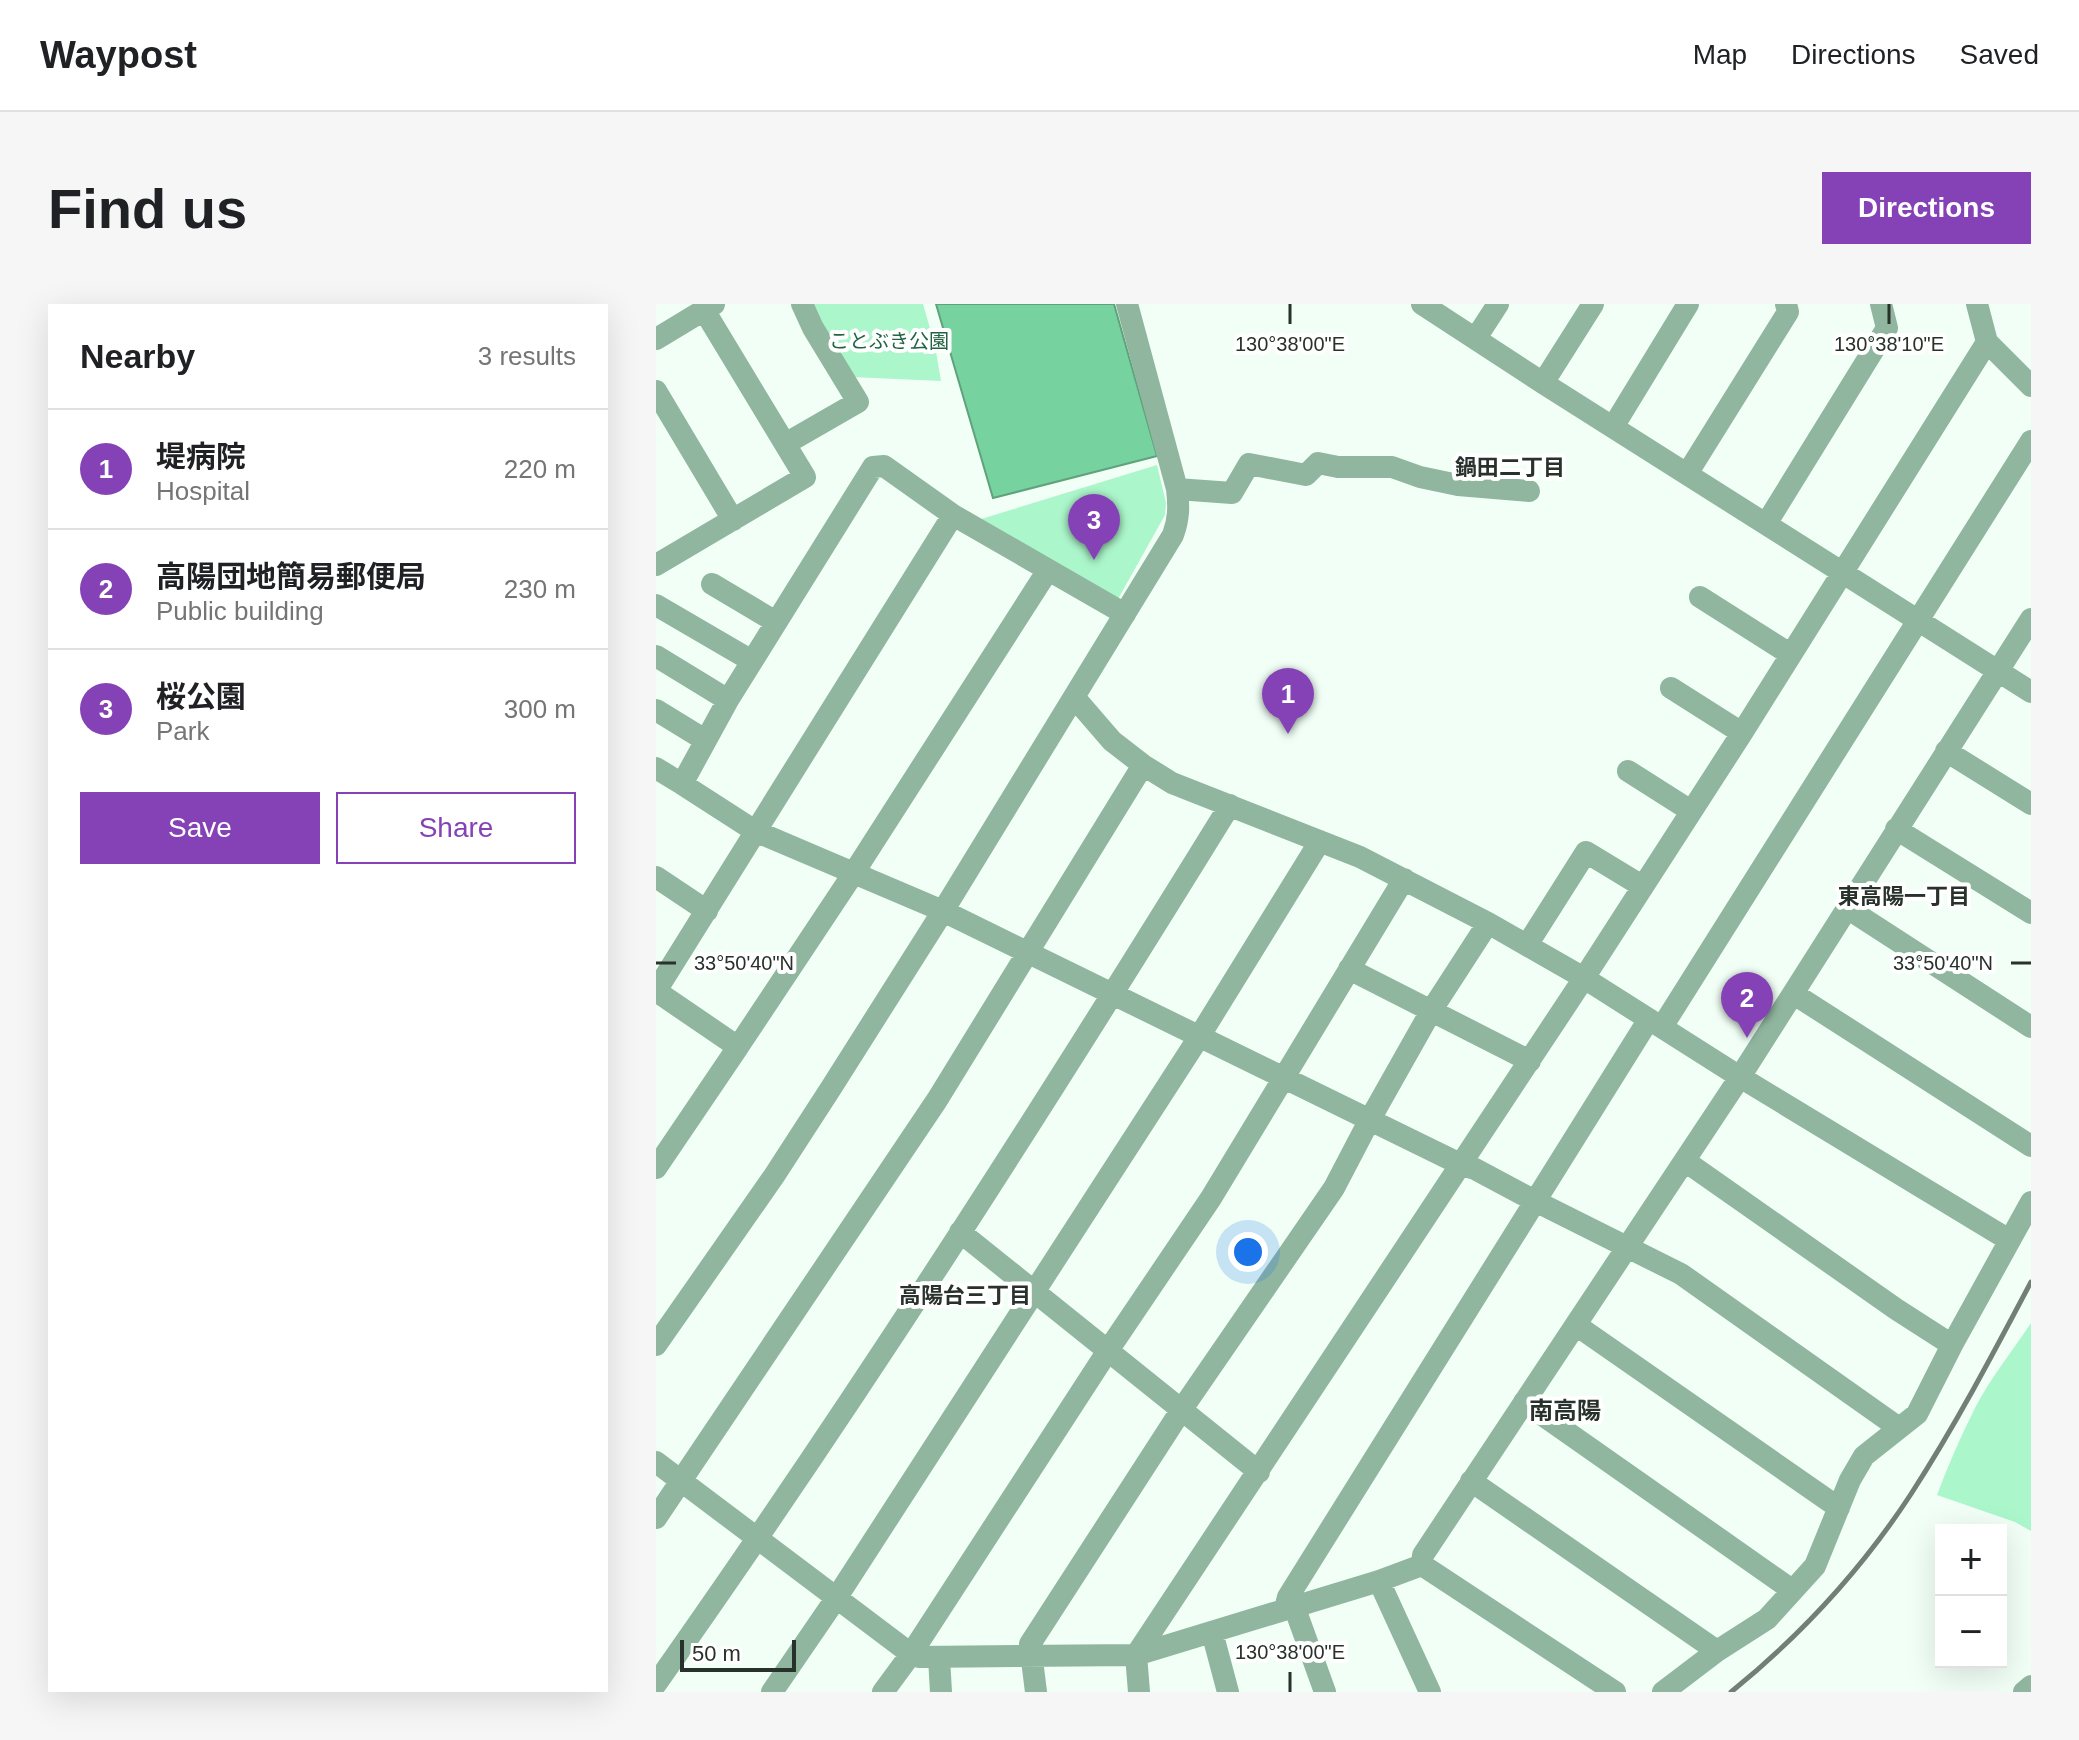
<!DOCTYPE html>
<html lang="en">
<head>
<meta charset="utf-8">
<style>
  body { margin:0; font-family:Helvetica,"Noto Sans JP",sans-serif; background:#f6f6f6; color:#202124 }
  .controls { position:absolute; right:24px; bottom:24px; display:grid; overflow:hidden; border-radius:0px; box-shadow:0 8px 32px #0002 }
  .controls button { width:72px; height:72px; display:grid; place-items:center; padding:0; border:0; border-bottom:2px solid #e0e0e0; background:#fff; color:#202124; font:40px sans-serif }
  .scale { position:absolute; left:24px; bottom:20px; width:116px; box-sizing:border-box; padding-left:8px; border:4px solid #28312b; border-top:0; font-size:22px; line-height:28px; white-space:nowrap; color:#28312b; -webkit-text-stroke:6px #fff; paint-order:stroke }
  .you { position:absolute; left:592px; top:948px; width:28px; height:28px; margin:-20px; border:6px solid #fff; border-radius:50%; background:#1a73e8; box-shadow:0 0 0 12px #1a73e833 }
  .badge { display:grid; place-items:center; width:52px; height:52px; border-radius:50%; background:#8542b6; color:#fff; font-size:26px; font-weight:700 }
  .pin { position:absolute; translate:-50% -66px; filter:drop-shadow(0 2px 4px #0008) }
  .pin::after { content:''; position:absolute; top:42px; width:28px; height:24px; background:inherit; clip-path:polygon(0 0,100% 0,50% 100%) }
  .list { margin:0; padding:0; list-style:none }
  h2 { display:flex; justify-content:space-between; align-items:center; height:104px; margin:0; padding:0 32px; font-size:34px }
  h2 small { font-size:26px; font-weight:400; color:#757577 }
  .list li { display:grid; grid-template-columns:52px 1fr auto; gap:24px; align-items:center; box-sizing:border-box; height:120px; padding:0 32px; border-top:2px solid #e0e0e0 }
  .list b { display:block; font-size:30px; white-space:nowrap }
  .list p { margin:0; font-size:26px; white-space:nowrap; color:#757577 }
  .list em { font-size:26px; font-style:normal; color:#757577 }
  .actions { display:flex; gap:16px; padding:24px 32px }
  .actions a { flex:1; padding:18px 0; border:2px solid #8542b6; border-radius:0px; text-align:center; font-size:28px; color:#8542b6 }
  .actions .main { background:#8542b6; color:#fff }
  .map { position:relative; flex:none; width:1375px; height:1388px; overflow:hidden; border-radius:0px }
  header { display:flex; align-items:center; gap:48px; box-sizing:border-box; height:112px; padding:0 40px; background:#fff; border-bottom:2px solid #e0e0e0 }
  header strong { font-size:38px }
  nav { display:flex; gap:44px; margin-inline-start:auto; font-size:28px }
  .intro { display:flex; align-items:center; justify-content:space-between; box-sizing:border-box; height:192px; padding:0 48px }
  h1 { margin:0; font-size:56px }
  .button { padding:20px 36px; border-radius:0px; background:#8542b6; color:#fff; font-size:28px; font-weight:700 }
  main { display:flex; gap:48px; padding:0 48px }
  aside { flex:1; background:#fff; border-radius:0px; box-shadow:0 8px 32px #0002 }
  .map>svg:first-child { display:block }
  .green { fill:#abf6ca }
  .water { fill:#76d39f; stroke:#5fa27c; stroke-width:2 }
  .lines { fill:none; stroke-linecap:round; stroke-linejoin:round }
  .minor { stroke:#90b69f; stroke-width:22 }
  .rail { stroke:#737e77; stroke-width:5 }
  .ticks { fill:none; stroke:#28312b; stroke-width:3 }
  .labels { text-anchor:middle; stroke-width:8; stroke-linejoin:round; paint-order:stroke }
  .park-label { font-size:20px; fill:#226543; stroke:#fff }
  .neighbourhood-label { font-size:22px; font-weight:bold; fill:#28312b; stroke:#fff }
  .quarter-label { font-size:24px; font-weight:bold; fill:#28312b; stroke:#fff }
  .ticks-label { font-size:20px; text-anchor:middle; fill:#28312b; stroke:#fff; stroke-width:8; stroke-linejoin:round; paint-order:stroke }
</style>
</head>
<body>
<header>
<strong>Waypost</strong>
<nav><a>Map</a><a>Directions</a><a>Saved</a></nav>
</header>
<div class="intro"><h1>Find us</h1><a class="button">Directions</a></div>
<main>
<aside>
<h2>Nearby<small>3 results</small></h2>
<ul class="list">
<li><span class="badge">1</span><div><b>堤病院</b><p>Hospital</p></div><em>220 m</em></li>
<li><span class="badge">2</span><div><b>高陽団地簡易郵便局</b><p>Public building</p></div><em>230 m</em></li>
<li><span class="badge">3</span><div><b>桜公園</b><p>Park</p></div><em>300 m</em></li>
</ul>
<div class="actions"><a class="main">Save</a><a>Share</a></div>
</aside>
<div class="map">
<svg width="1375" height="1388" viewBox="0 0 1375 1388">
  <rect width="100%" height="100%" fill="#f1fff6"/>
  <!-- green -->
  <path class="green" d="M154,0H267L279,42L285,77L196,73Z
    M501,161L510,199L509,211L462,295L322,216Z
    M1375,1019V1227L1359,1218L1281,1191C1292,1161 1305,1132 1319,1104C1333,1076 1357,1046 1375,1019Z"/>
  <!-- water -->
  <path class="water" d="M280,0H458L501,152L337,194Z"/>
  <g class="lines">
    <!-- minor -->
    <path class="minor" d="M766,0L887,79L1375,388
      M1321,0L1331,38L1375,82
      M820,34L842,0
      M0,35L58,0
      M887,79L937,0
      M0,87L77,216
      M957,123L1032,0
      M129,140L202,98L157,24L146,0
      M1031,170L1132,8L1130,0
      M521,185L576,189L593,160L650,171L662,159L682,163H736L764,173L802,181L873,187
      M297,211L228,162L217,163L72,396L26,480L99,527L287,607L806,861L819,865L879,897L1025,970L1243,1124
      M1110,220L1231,24L1225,0
      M0,261L149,173L48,6
      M56,280L120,318
      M1044,293L1134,350
      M0,301L96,357
      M0,352L72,396
      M1015,384L1086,429
      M418,393L456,437L487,461L516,479L704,553L832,619L928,674L1084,773L1353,936
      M0,406L49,436
      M1290,447L1375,500
      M0,464L26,480
      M972,467L1035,507
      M1240,525L1375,609
      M0,573L51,607
      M1191,604L1375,723
      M871,641L930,548L986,582
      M693,665L874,757
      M0,687L297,211L469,310
      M0,687L82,743L197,570L392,266
      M1138,690L1375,842
      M1006,723L1375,137
      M1029,857L1240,1005L1296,1041
      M0,864L82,743
      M304,928L603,1168
      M920,1021L1183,1204
      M0,1041L118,872L175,784L287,607L517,231C523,215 523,202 521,185L471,0
      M868,1098L1136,1286
      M0,1158L255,1350L263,1353L480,1351L723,1277L766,1261
      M815,1177L1061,1347
      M0,1214L281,796L487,461
      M766,1261L767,1251L1084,773L1375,315
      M766,1261L959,1388
      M723,1277L774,1388
      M638,1302L669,1388
      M629,1305L632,1293L993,715
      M556,1328L572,1388
      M283,1354L285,1388
      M0,1380C202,1094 390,799 574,501
      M116,1388L181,1293L543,733L664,537
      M227,1388L255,1350L451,1048L555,894L748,575
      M380,1388L374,1340L526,1105L678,884L713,817L775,707L832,619
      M483,1388L480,1351L928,674L1086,429L1331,38
      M1007,1388L1061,1347L1111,1315L1159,1262L1194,1176L1208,1152L1261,1110L1296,1041L1375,898
      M1368,1388L1375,1382"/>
    <!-- rail -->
    <path class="rail" d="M1075,1388C1144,1332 1206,1265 1255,1190C1299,1122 1337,1050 1375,978"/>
  </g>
  <!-- ticks -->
  <path class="ticks" d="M634,0V20M1233,0V20M0,659H20M1355,659H1375M634,1368V1388"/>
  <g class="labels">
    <!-- park labels -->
    <g class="park-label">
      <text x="233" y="44">ことぶき公園</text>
    </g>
    <!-- neighbourhood labels -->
    <g class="neighbourhood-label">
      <text x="854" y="171">鍋田二丁目</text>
      <text x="1248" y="600">東高陽一丁目</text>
      <text x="309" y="999">高陽台三丁目</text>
    </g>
    <!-- quarter labels -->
    <g class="quarter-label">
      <text x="909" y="1115">南高陽</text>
    </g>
  </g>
  <g class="ticks-label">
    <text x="634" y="47">130°38'00"E</text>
    <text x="1233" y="47">130°38'10"E</text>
    <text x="88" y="666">33°50'40"N</text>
    <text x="1287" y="666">33°50'40"N</text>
    <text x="634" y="1355">130°38'00"E</text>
  </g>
</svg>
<div class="controls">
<button>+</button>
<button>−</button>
</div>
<div class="scale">50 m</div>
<div class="you"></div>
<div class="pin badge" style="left:632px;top:430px">1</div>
<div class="pin badge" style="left:1091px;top:734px">2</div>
<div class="pin badge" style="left:438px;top:256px">3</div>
</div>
</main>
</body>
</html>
